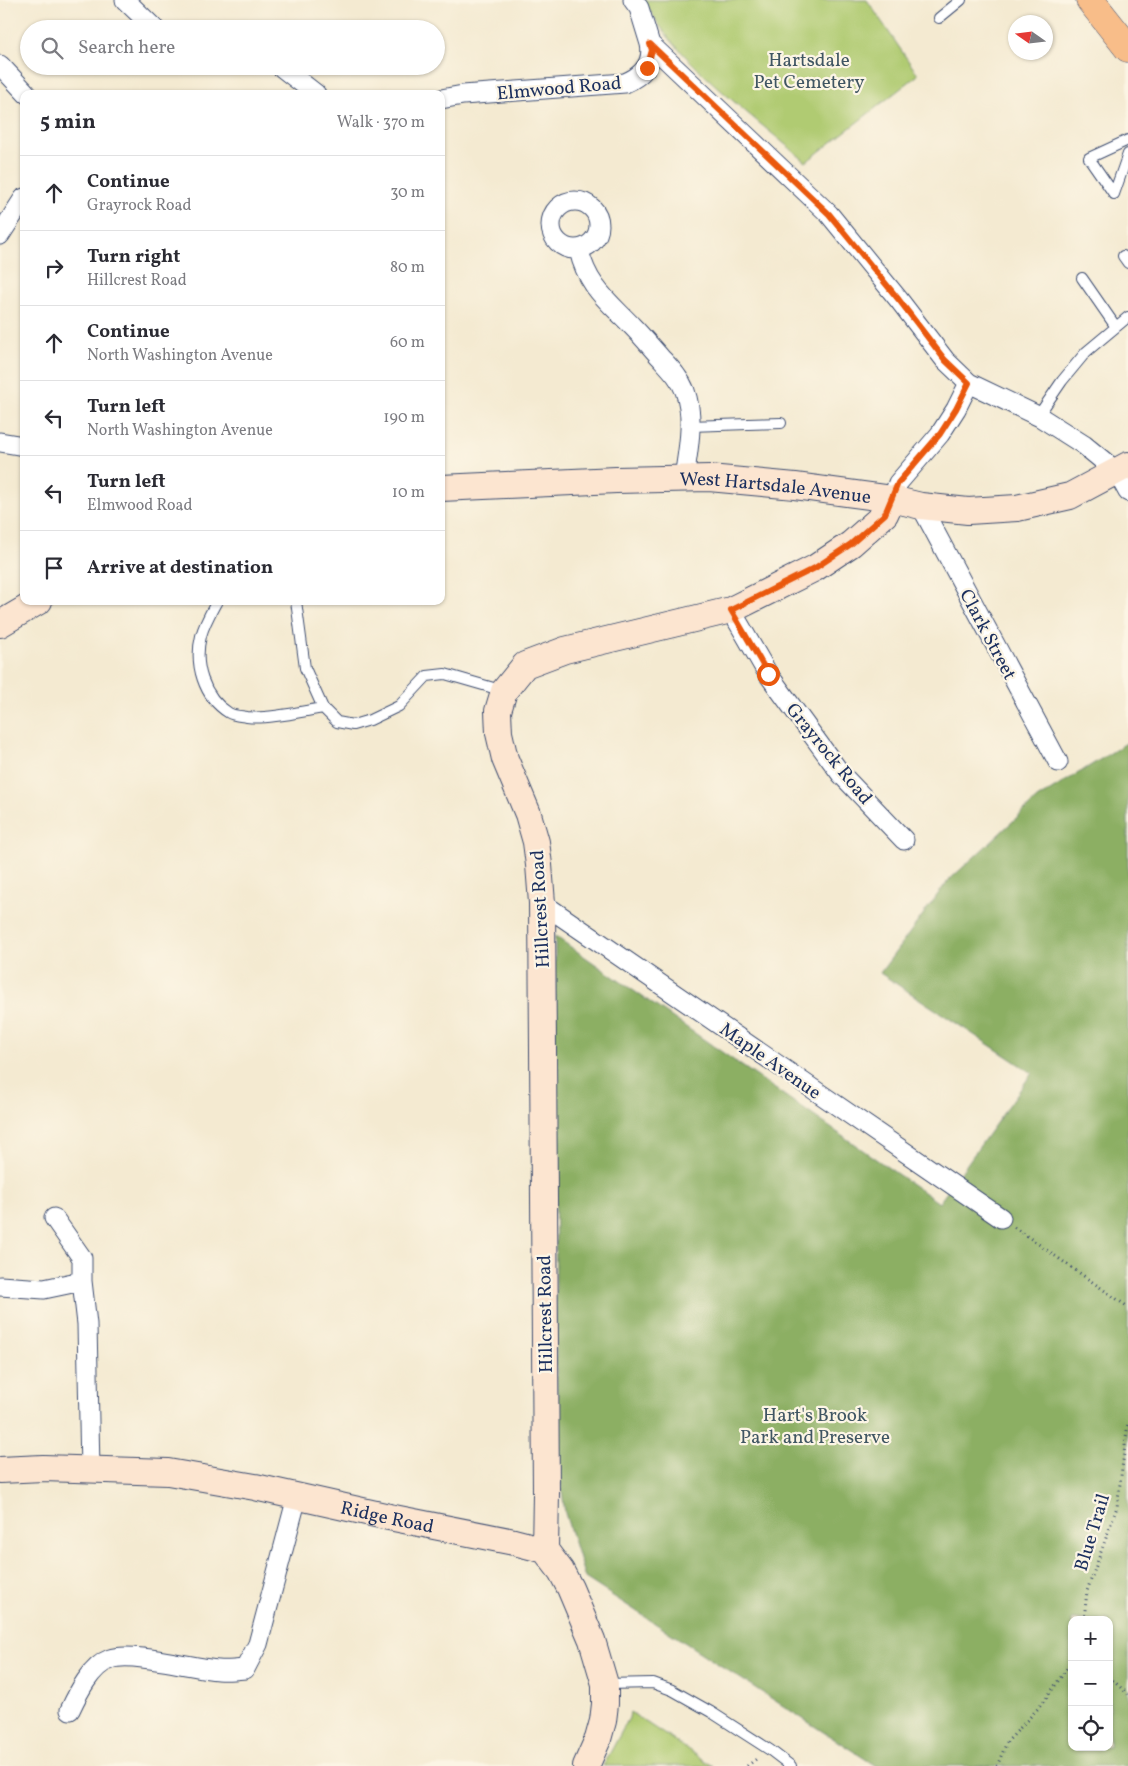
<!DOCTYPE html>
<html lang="en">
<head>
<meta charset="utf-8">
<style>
  body { margin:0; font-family:Vollkorn,serif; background:#f2f2f3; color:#2b2b33 }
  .controls { position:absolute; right:15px; bottom:15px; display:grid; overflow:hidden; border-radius:10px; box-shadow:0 1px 4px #0004 }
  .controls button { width:45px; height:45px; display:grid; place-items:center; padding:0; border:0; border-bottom:1px solid #e1e1e2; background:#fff; color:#2b2b33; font:25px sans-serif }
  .compass { position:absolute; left:1008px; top:15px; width:45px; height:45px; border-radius:50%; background:#fff; box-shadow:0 1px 4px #0004; rotate:284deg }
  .stop { position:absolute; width:15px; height:15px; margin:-11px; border:4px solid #ea580c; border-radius:50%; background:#fff }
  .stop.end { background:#ea580c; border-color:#fff; box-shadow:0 1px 5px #0008 }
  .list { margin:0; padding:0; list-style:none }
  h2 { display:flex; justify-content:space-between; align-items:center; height:65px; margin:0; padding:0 20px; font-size:21px }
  h2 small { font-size:16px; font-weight:400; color:#7c7c81 }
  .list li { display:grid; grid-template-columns:32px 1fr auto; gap:15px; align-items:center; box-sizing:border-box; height:75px; padding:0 20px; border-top:1px solid #e1e1e2 }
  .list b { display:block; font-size:19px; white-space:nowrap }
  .list p { margin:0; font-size:16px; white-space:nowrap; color:#7c7c81 }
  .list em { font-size:16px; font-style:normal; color:#7c7c81 }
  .icon { flex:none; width:28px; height:28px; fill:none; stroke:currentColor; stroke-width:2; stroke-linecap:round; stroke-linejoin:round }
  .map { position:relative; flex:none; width:1128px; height:1766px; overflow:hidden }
  .search { position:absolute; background:#fff; box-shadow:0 1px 4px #0004; left:20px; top:20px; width:425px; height:55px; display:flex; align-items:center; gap:12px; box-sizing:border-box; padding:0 18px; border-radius:28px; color:#7c7c81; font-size:19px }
  .panel { position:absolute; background:#fff; box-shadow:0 1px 4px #0004; left:20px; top:90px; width:425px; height:515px; border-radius:10px }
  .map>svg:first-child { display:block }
  .green { fill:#b0cb72; stroke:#667d68 }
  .forest { fill:#8caf64; stroke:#546f61; fill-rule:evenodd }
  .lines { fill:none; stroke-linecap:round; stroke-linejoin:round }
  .lane-casing { stroke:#3c4b6f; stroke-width:12 }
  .street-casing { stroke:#3c4b6f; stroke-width:21 }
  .secondary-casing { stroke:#3c4b6f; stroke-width:28 }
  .primary-casing { stroke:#3c4b6f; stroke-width:29 }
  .path { stroke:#3c4b6f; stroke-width:3; stroke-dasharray:1 4; stroke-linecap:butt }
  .lane { stroke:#fff; stroke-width:10 }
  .street { stroke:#fff; stroke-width:19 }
  .secondary { stroke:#fce5d0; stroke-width:26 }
  .primary { stroke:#f8bd89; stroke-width:28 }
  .route { stroke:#ea580c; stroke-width:6 }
  .labels { text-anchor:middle; stroke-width:4.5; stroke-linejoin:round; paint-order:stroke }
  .park-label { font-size:19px; fill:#405663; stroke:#fcf5e5 }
  .street-label { font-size:19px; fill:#1b2f5e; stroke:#fcf5e5 }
</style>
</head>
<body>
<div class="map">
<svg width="1128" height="1766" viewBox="0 0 1128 1766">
  <rect width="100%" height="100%" fill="#fcf5e5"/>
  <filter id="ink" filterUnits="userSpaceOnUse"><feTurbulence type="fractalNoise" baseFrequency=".02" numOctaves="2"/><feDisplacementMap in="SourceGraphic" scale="10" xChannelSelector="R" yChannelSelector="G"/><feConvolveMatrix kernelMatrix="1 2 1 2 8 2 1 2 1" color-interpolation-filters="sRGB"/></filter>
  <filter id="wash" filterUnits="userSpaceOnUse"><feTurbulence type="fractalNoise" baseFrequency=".0096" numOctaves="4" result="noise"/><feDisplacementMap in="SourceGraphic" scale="20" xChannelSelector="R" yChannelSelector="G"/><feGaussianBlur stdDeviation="1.12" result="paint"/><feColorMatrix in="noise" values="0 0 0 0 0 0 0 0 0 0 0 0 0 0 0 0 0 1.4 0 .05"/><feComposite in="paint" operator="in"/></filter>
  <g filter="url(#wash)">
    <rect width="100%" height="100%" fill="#f4ead1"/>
    <!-- green -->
    <path class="green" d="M643,0H867L918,75L806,162C762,124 713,88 674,44C662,31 653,15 643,0Z
      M630,1712L713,1766H603L629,1718Z"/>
    <!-- forest -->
    <path class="forest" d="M1128,742V1766H876L585,1578L565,1513L560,1477L556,1367L555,936L939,1203L1032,1073L880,973L947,882L1037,799ZM1072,1620H1109V1747H1072Z"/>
  </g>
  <g filter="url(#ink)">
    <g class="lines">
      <defs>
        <path id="lane" d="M939,18L961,0
          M1128,140L1089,158L1114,194L1128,154
          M1123,256L1128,263
          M1082,278L1116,327
          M1038,416L1062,381L1086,352L1128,317
          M690,426L781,423
          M217,601C211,612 204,624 201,636C194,664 203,697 229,713C234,716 242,716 247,717C266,720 304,711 323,708
          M296,601L305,668L323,708L337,722L353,725L370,720L399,706L427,676L445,674L504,691
          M606,1684L653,1683L672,1690L711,1712L770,1750L791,1766"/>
        <path id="street" d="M125,0L155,29
          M633,0L639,8L650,44L829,214L899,300L945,360L969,383L1040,417L1084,445L1117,472L1128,492
          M0,65L27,94
          M280,66L316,94
          M441,99L463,95L625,83C642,76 654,63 650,44
          M551 225a24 24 0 1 1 48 0a24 24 0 1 1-48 0Z
          M0,235L24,198
          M579,250C587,286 608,301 632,326C642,336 651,347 660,357C670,368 680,378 685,391C695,419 688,450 684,478
          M0,442L24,446
          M892,499L898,483L940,434L956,409L969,383
          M921,506L1058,762
          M731,610L768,674L841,774L904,840
          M542,903L1001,1218
          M54,1218L82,1258V1281L87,1324L90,1470
          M0,1286L44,1289L82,1281
          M70,1710C78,1693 91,1666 110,1659C131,1651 193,1668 218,1670C226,1671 236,1670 245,1669L258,1644L297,1497"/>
        <g id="secondary">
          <path id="s1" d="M441,488L616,480L709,478L795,486L892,499L921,506L968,511L1017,508L1070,496L1128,465"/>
          <path d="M0,624L39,601"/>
          <path id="s2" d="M0,1470L43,1468L168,1472L255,1487L389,1517L514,1542L545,1550L561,1571L570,1588L592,1640L605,1684V1704L603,1721L598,1739L586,1766"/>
          <path d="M545,1550L546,1493L542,903L539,865L536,842L528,814L505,759L499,733L498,711L504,691L525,665L565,650L731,610L815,568L851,544L885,514L892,499"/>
        </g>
        <path id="primary" d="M1090,0L1128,48"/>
      </defs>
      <!-- lane casing -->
      <use href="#lane" class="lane-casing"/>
      <!-- street casing -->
      <use href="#street" class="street-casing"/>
      <!-- secondary casing -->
      <use href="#secondary" class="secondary-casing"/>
      <!-- primary casing -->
      <use href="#primary" class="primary-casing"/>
      <!-- path -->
      <path class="path" d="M1014,1227L1128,1307
        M1084,1620L1087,1591L1117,1507L1128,1422
        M1109,1677L1128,1694
        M747,1766L759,1757
        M997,1766L1007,1742L1043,1703L1072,1661"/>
      <!-- lane -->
      <use href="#lane" class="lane"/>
      <!-- street -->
      <use href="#street" class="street"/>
      <!-- secondary -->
      <use href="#secondary" class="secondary"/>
      <!-- primary -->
      <use href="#primary" class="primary"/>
    </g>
  </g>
  <g class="lines" filter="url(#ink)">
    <!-- route -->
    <path class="route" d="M647,68L652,50L650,44L829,214L899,300L945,360L969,383L956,409L940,434L898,483L885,514L851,544L815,568L731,610L768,674"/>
  </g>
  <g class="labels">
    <!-- park labels -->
    <g class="park-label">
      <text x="809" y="66">Hartsdale<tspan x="809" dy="22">Pet Cemetery</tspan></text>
      <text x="815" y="1421">Hart's Brook<tspan x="815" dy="22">Park and Preserve</tspan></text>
    </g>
    <!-- street labels -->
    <g class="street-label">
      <text transform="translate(559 87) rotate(-5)" y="7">Elmwood Road</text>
      <text dy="7" stroke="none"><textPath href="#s1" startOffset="335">West Hartsdale Avenue</textPath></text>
      <text transform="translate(989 634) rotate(62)" y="7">Clark Street</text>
      <text transform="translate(830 753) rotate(51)" y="7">Grayrock Road</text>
      <text transform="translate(539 909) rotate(-93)" y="7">Hillcrest Road</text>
      <text transform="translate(771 1060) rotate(35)" y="7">Maple Avenue</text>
      <text transform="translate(544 1314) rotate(-91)" y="7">Hillcrest Road</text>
      <text dy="7" stroke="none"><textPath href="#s2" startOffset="392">Ridge Road</textPath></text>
      <text transform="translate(1091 1532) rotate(-73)" y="7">Blue Trail</text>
    </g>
  </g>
</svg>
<div class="controls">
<button>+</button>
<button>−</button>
<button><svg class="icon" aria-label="locate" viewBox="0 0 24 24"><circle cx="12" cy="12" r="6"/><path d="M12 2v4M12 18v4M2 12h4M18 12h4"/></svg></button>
</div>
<svg class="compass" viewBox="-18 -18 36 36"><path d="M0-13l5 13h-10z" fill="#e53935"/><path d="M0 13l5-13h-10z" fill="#7c7c81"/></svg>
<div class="stop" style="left:768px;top:674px"></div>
<div class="stop end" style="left:647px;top:68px"></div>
<div class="search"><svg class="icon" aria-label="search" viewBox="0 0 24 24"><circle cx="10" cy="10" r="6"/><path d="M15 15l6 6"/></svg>Search here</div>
<section class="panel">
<h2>5 min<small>Walk · 370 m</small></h2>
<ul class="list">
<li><svg class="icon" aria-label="ahead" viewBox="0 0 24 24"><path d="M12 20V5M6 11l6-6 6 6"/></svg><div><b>Continue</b><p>Grayrock Road</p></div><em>30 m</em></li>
<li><svg class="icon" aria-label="right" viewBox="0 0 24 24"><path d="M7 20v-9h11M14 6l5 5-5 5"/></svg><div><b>Turn right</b><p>Hillcrest Road</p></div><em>80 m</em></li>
<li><svg class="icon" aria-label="ahead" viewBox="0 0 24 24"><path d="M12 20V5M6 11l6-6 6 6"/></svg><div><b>Continue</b><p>North Washington Avenue</p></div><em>60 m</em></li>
<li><svg class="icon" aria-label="left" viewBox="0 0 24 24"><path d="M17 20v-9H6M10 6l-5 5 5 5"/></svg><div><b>Turn left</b><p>North Washington Avenue</p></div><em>190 m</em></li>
<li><svg class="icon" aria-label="left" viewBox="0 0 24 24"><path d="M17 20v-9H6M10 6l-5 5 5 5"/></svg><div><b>Turn left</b><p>Elmwood Road</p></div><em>10 m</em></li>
<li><svg class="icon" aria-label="arrive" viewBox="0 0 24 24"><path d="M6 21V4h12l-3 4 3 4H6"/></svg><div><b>Arrive at destination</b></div></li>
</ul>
</section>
</div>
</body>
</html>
